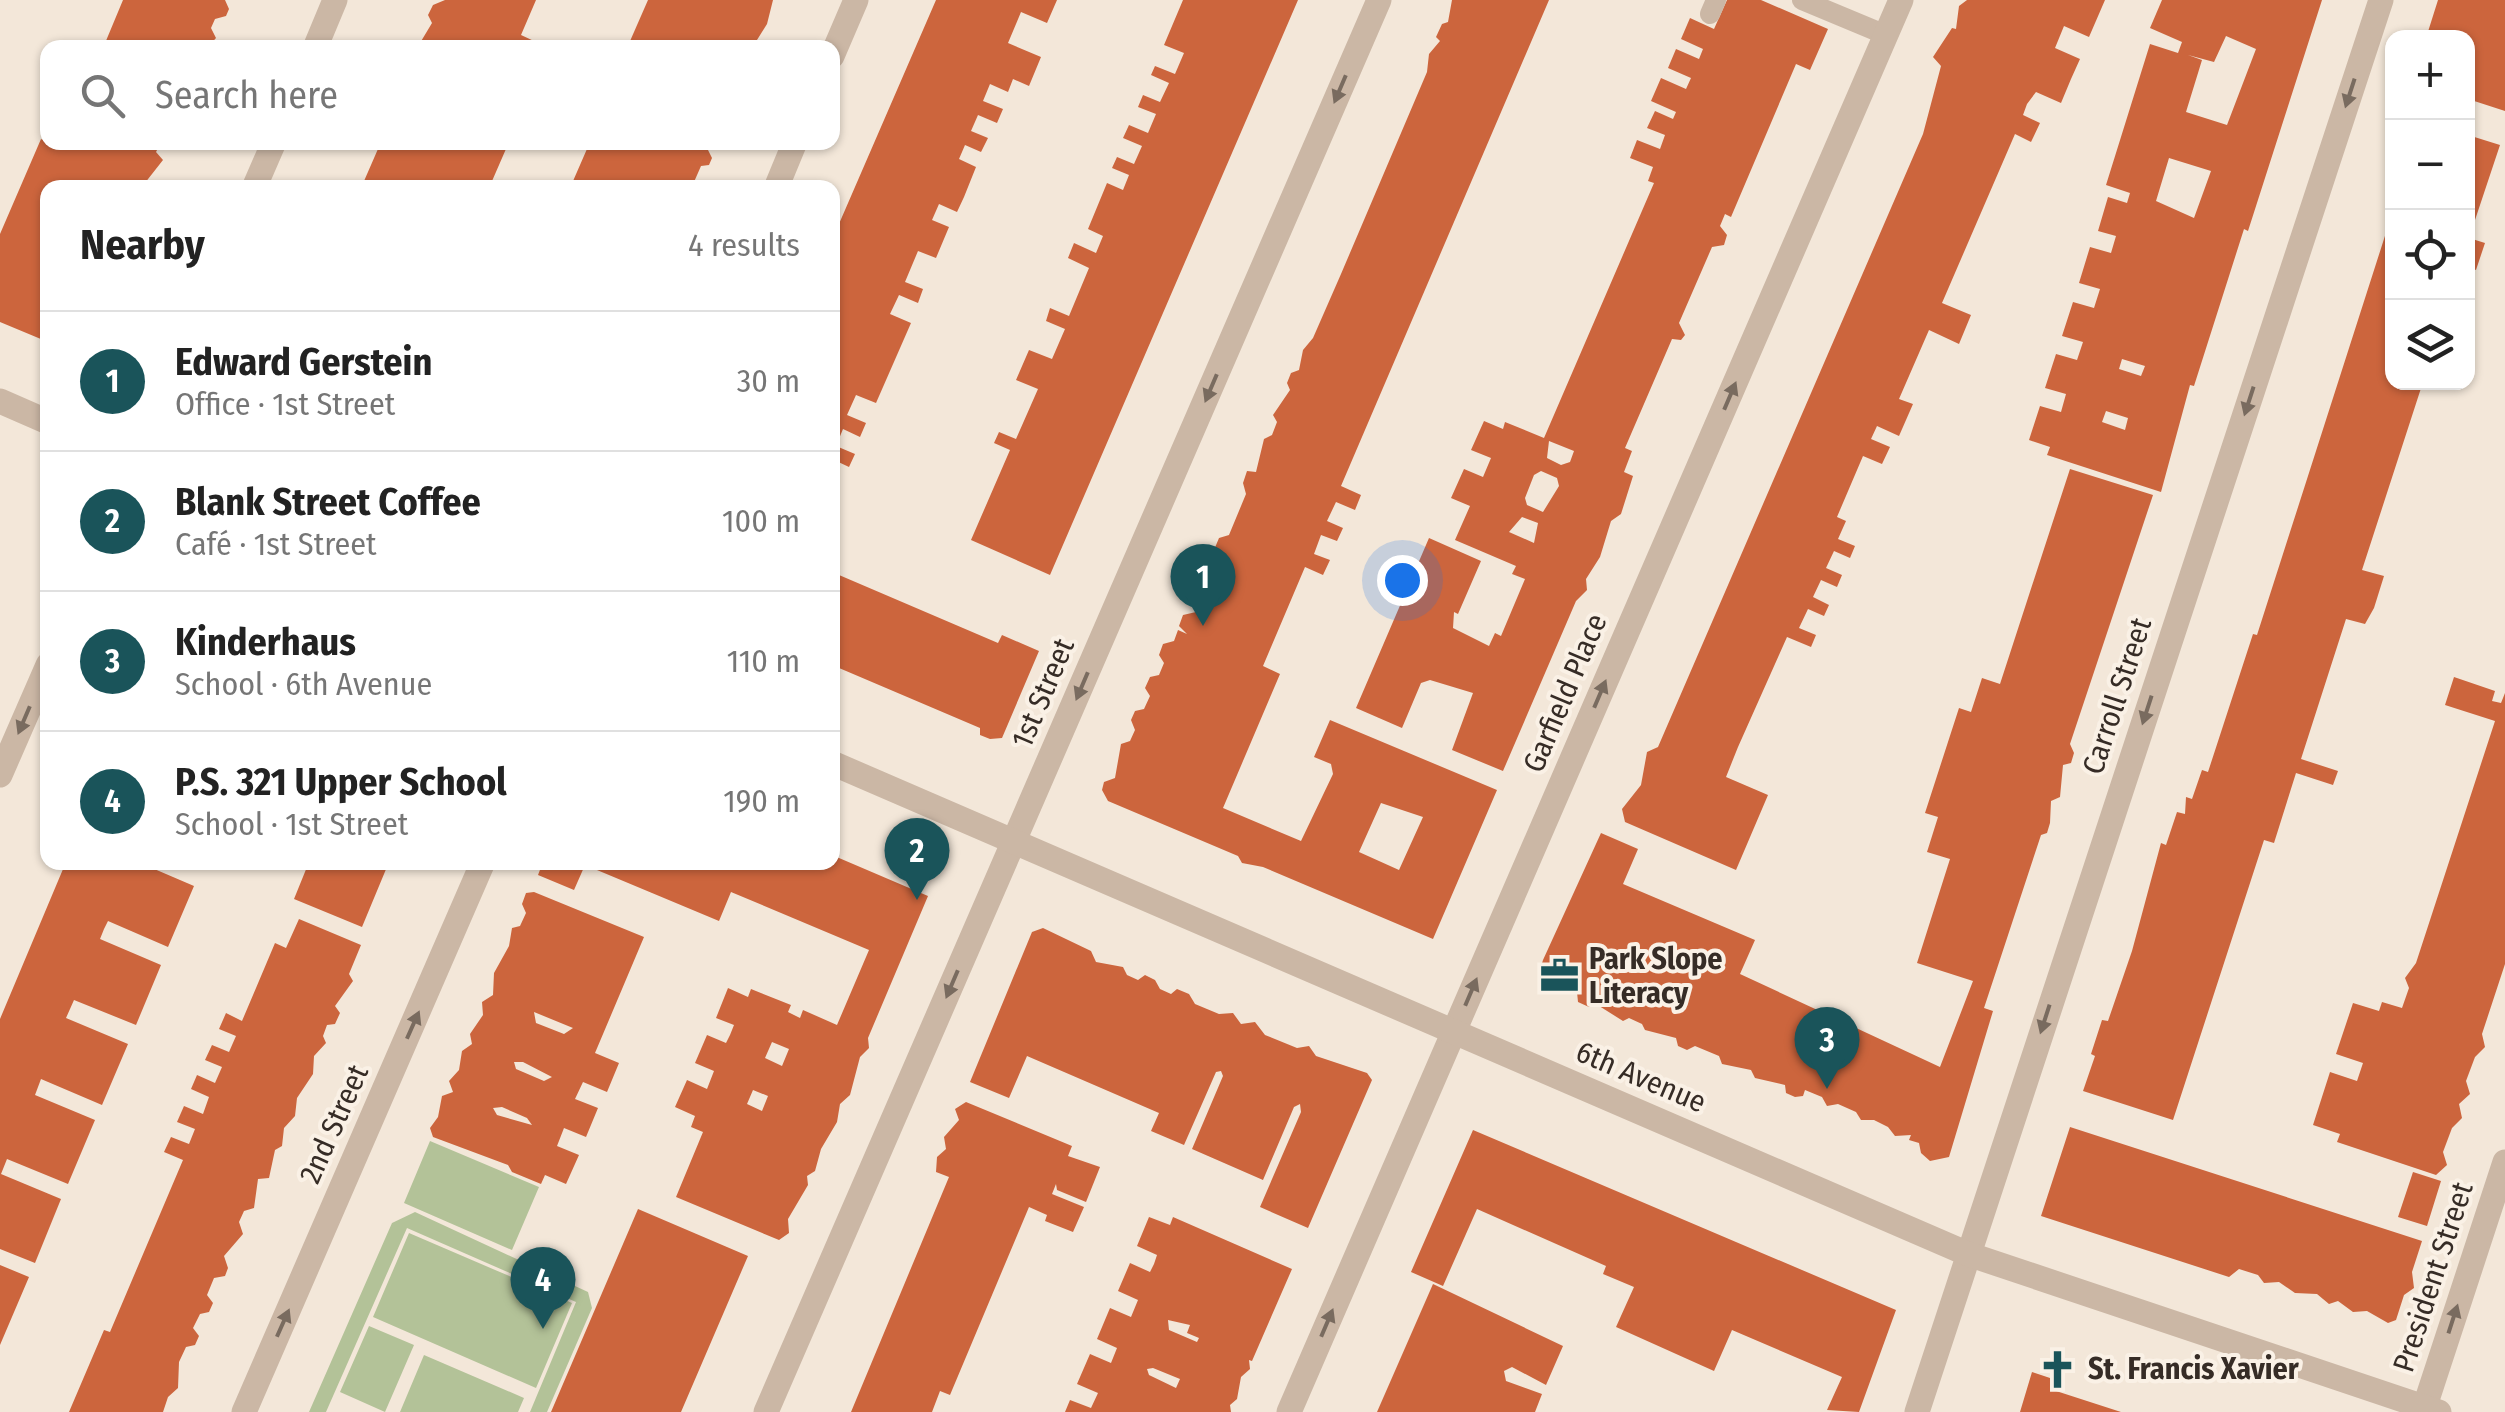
<!DOCTYPE html>
<html lang="en">
<head>
<meta charset="utf-8">
<style>
  body { margin:0; font-family:"Fira Sans Condensed",sans-serif; background:#f2f2f2; color:#222 }
  .controls { position:absolute; right:30px; top:30px; display:grid; overflow:hidden; border-radius:20px; box-shadow:0 2px 8px #0004 }
  .controls button { width:90px; height:90px; display:grid; place-items:center; padding:0; border:0; border-bottom:2px solid #e0e0e0; background:#fff; color:#222; font:50px sans-serif }
  .you { position:absolute; left:1402px; top:580px; width:35px; height:35px; margin:-25px; border:8px solid #fff; border-radius:50%; background:#1a73e8; box-shadow:0 0 0 15px #1a73e833 }
  .badge { display:grid; place-items:center; width:65px; height:65px; border-radius:50%; background:#1a545a; color:#fff; font-size:32px; font-weight:700 }
  .pin { position:absolute; translate:-50% -82px; filter:drop-shadow(0 2px 5px #0008) }
  .pin::after { content:''; position:absolute; top:52px; width:35px; height:30px; background:inherit; clip-path:polygon(0 0,100% 0,50% 100%) }
  .list { margin:0; padding:0; list-style:none }
  h2 { display:flex; justify-content:space-between; align-items:center; height:130px; margin:0; padding:0 40px; font-size:42px }
  h2 small { font-size:32px; font-weight:400; color:#767676 }
  .list li { display:grid; grid-template-columns:65px 1fr auto; gap:30px; align-items:center; box-sizing:border-box; height:140px; padding:0 40px; border-top:2px solid #e0e0e0 }
  .list b { display:block; font-size:38px; white-space:nowrap }
  .list p { margin:0; font-size:32px; white-space:nowrap; color:#767676 }
  .list em { font-size:32px; font-style:normal; color:#767676 }
  .icon { flex:none; width:55px; height:55px; fill:none; stroke:currentColor; stroke-width:2; stroke-linecap:round; stroke-linejoin:round }
  .map { position:relative; flex:none; width:2505px; height:1412px; overflow:hidden }
  .search { position:absolute; background:#fff; box-shadow:0 2px 8px #0004; left:40px; top:40px; width:800px; height:110px; display:flex; align-items:center; gap:25px; box-sizing:border-box; padding:0 35px; border-radius:20px; color:#767676; font-size:38px }
  .panel { position:absolute; background:#fff; box-shadow:0 2px 8px #0004; left:40px; top:180px; width:800px; height:690px; border-radius:20px }
  .map>svg:first-child { display:block }
  .green { fill:#b3c298 }
  .building { fill:#cc653d; fill-rule:evenodd }
  .lines { fill:none; stroke-linecap:round; stroke-linejoin:round }
  .service { stroke:#cbb7a5; stroke-width:20 }
  .minor { stroke:#cbb7a5; stroke-width:25 }
  .tertiary { stroke:#cbb7a5; stroke-width:25 }
  .oneway { fill:#796b5f }
  .labels { text-anchor:middle; stroke-width:8; stroke-linejoin:round; paint-order:stroke }
  .street-label { font-size:30px; fill:#362c26; stroke:#faf1e6 }
  .poi-label { font-size:30px; font-weight:bold; fill:#362c26; stroke:#faf1e6; text-anchor:start }
</style>
</head>
<body>
<div class="map">
<svg width="2505" height="1412" viewBox="0 0 2505 1412">
  <rect width="100%" height="100%" fill="#f3e7d9"/>
  <!-- green -->
  <path class="green" d="M430,1141L539,1187L512,1250L404,1203Z
    M415,1212L588,1292L592,1308L547,1412H530L576,1302L407,1228L326,1412H309L392,1223Z
    M409,1233L572,1303L536,1388L373,1317Z
    M369,1326L414,1345L385,1412L340,1392Z
    M424,1355L524,1398L518,1412H400Z"/>
  <!-- building -->
  <path class="building" d="M123,0H225L229,9L226,16L215,19L211,28L216,38L207,48H103Z
    M445,0H536L521,35L549,48H417L432,23L428,15L433,5Z
    M648,0H773L767,24L752,48H627Z
    M936,0H1057L1047,23L1021,12L1008,43L1041,57L1029,86L1013,79L1008,92L990,84L983,101L1003,109L997,123L978,115L971,131L988,138L981,152L965,145L959,159L976,167L964,197L957,212L939,204L932,220L949,227L936,258L918,251L905,282L923,289L918,303L899,295L890,314L911,323L876,403L856,395L847,415L866,423L860,437L843,429L836,446L855,454L849,467L832,459V240Z
    M1183,0H1298L1050,575L971,540L1010,450L994,443L999,432L1016,439L1038,389L1016,380L1029,350L1052,359L1065,329L1046,321L1050,308L1069,316L1089,268L1068,258L1074,243L1096,253L1103,236L1088,229L1107,183L1123,190L1129,175L1112,168L1117,157L1134,164L1142,146L1123,138L1129,125L1148,133L1156,114L1138,107L1143,95L1160,102L1169,83L1151,75L1155,66L1175,74L1184,53L1164,45Z
    M1452,0H1549L1341,486L1361,495L1355,510L1336,502L1327,521L1343,528L1337,541L1321,535L1314,554L1330,560L1323,575L1305,567L1263,666L1280,674L1223,808L1301,841L1333,774L1331,764L1314,757L1330,720L1497,790L1433,939L1263,867L1242,863L1238,856L1108,801L1102,790L1104,782L1115,778L1121,744L1130,741L1135,730L1131,720L1135,711L1144,709L1150,696L1145,688L1150,677L1159,675L1164,663L1159,655L1163,644L1174,641L1178,630L1187,634L1179,626L1183,615L1196,612L1219,559L1214,550L1219,538L1229,535L1246,494L1243,483L1247,471L1256,472L1264,439L1272,435L1277,422L1273,415L1290,390L1287,383L1291,373L1299,370L1303,350L1313,338L1341,274L1427,72L1429,54L1440,41L1436,37L1442,24L1448,22ZM1381,803L1423,817L1399,870L1359,852Z
    M1727,0H1761L1828,29L1810,70L1796,64L1731,217L1725,214L1720,226L1727,235L1724,245L1712,247L1679,323L1685,335L1681,340L1672,339L1625,448L1632,451L1624,472L1633,476L1621,514L1611,521L1600,557L1586,579L1587,590L1576,601L1503,771L1452,750L1473,693L1430,680L1421,683L1402,728L1356,708L1429,538L1481,561L1458,614L1454,612L1453,628L1489,646L1495,633L1501,636L1525,579L1512,574L1516,566L1455,540L1470,506L1451,498L1464,469L1483,477L1491,458L1471,450L1484,421L1503,429L1505,422L1544,438L1654,183L1648,181L1653,167L1630,158L1637,140L1660,149L1665,135L1647,128L1655,111L1673,119L1676,112L1651,101L1661,78L1686,89L1691,78L1668,68L1676,49L1699,59L1703,49L1681,39L1690,18L1714,29ZM1549,441L1574,451L1570,462L1561,465L1547,458ZM1541,471L1557,478L1559,486L1543,512L1527,505L1525,498L1534,475ZM1522,517L1538,523L1534,543L1509,532Z
    M1967,0H2105L2089,37L2064,26L2055,48L2080,59L2071,79L2061,103L2036,92L2027,104L2023,115L2040,123L2031,142L2015,134L1942,303L1971,315L1959,344L1929,330L1899,399L1913,404L1899,436L1877,426L1871,439L1890,447L1882,464L1863,456L1837,517L1846,521L1838,539L1855,546L1850,558L1834,551L1826,568L1842,575L1837,587L1821,580L1813,597L1829,605L1824,616L1808,609L1799,628L1816,635L1811,647L1787,637L1738,747L1726,777L1768,795L1736,870L1625,822L1622,809L1641,785L1647,752L1658,747L1923,134L1941,66L1933,57L1952,28L1956,29L1959,6Z
    M2162,0H2322L2248,231L2244,229L2194,386L2190,385L2161,492L2047,455L2050,447L2029,440L2040,406L2061,412L2066,394L2045,388L2056,354L2077,360L2083,342L2062,336L2073,302L2094,308L2100,289L2079,283L2090,247L2111,253L2116,236L2098,231L2108,197L2127,203L2130,193L2106,185L2150,44L2178,53L2182,42L2150,28ZM2226,36L2256,49L2227,125L2186,112L2202,60L2188,55L2214,62ZM2169,158L2211,171L2194,218L2156,201ZM2122,359L2145,366L2141,376L2119,369ZM2106,411L2128,418L2125,430L2102,422Z
    M2438,0H2505V111L2468,99V38H2426Z
    M2468,135L2500,145L2469,238L2485,243L2476,270L2468,267Z
    M41,139L60,147L62,142H161L156,152L163,160L141,188H48V342L0,322V234Z
    M381,142H509L489,188H361Z
    M590,142H711L708,150L712,158L709,165L701,166L694,182L698,188H570Z
    M2392,214V382H2423L2362,570L2384,576L2374,608L2365,624L2346,619L2301,759L2338,771L2333,785L2296,773L2274,843L2264,840L2173,1120L2083,1091L2095,1056L2091,1054L2102,1020L2108,1021L2132,951L2161,843L2166,845L2177,812L2185,814L2186,797L2192,799L2202,770L2208,772L2253,634L2257,635Z
    M2070,469L2153,495L2070,744L2074,753L2071,763L2063,765L2060,797L2051,801L2050,823L2047,833L2041,835L1984,1008L1993,1011L1949,1157L1930,1161L1921,1153L1919,1143L1909,1140L1911,1135L1895,1136L1888,1127L1874,1120H1861L1856,1112L1838,1104L1827,1106L1822,1097L1805,1090L1803,1096L1795,1097L1786,1093L1785,1085L1755,1078L1751,1070L1722,1064L1719,1056L1695,1046L1687,1050L1678,1046L1676,1038L1645,1030L1642,1024L1629,1018L1623,1021L1596,1004L1589,1007L1578,1002L1577,992L1560,985L1543,987L1538,976L1543,960L1601,833L1638,849L1623,884L1755,940L1740,974L1940,1067L1973,981L1917,963L1950,859L1927,852L1938,817L1925,813L1959,708L1971,712L1982,678L2000,684Z
    M832,572L998,643L1002,635L1039,651L1002,738L990,739L980,735V728L832,665Z
    M2454,677L2495,691L2492,701L2501,703L2505,693V964L2482,1034L2485,1047L2475,1057L2466,1081L2470,1094L2459,1104L2462,1118L2452,1128L2443,1152L2447,1165L2436,1175L2337,1142L2340,1134L2313,1125L2330,1072L2357,1081L2363,1063L2336,1054L2353,1003L2379,1011L2382,1002L2402,1008L2409,988L2405,978L2416,963L2495,721L2445,705Z
    M832,855L928,896L868,1038L869,1048L860,1057L850,1095L840,1104L837,1122L821,1149L815,1171L807,1176L808,1185L788,1219L789,1233L779,1240L676,1197L703,1132L691,1127L695,1116L675,1107L687,1080L707,1089L714,1071L695,1063L707,1035L726,1043L730,1035L734,1025L716,1018L728,988L748,997L751,989L791,1005L788,1012L800,1018L803,1010L837,1025L869,950L731,892L719,921L585,865L574,890L538,875L543,862H832ZM772,1042L789,1049L782,1066L765,1058ZM753,1090L768,1096L762,1111L747,1104Z
    M66,862H138L194,886L168,947L108,921L104,929L100,939L161,965L136,1025L74,1000L66,1018L128,1044L102,1105L41,1079L35,1095L95,1120L68,1184L7,1159L1,1174L61,1199L35,1263L0,1249V1019Z
    M309,862H389L362,927L294,899Z
    M534,892L644,937L595,1053L619,1063L607,1092L583,1082L575,1099L598,1108L586,1137L564,1128L557,1146L579,1155L566,1184L545,1175L541,1184L512,1172L508,1165L433,1137L430,1128L438,1117L442,1096L453,1092L449,1081L459,1070L462,1051L472,1044L470,1034L483,1015L482,1002L493,995L494,973L509,946L512,928L520,926L526,913L522,904L526,893ZM534,1012L573,1028L564,1034L536,1023ZM514,1062H523L552,1077L544,1081L516,1069ZM502,1107L527,1118L532,1125L497,1115L493,1108Z
    M299,919L361,945L349,974L353,981L335,1006L340,1013L335,1024L327,1025L323,1036L326,1043L314,1056L313,1074L297,1098L295,1116L284,1128L282,1146L275,1150L269,1178L258,1179L254,1208L244,1211L239,1222L243,1234L224,1256L228,1268L225,1276L214,1278L207,1295L213,1303L209,1312L200,1314L193,1328L199,1336L195,1345L186,1347L179,1362L178,1388L168,1397L163,1412H69L104,1330L110,1332L183,1160L164,1152L171,1137L189,1144L195,1129L177,1122L184,1106L203,1114L209,1097L191,1089L197,1075L215,1083L222,1067L205,1060L212,1045L229,1052L236,1036L219,1029L226,1013L242,1021L275,943L286,948Z
    M1043,928L1091,951L1096,962L1123,967L1127,975L1138,980L1145,975L1155,980L1160,989L1171,994L1177,989L1189,994L1195,1004L1219,1014L1233,1013L1241,1024L1255,1022L1265,1035L1297,1048L1309,1046L1316,1056L1367,1073L1372,1080L1308,1228L1260,1207L1301,1112L1300,1104L1294,1107L1263,1180L1192,1149L1223,1076L1221,1071L1216,1072L1184,1145L1151,1131L1159,1113L1027,1056L1009,1098L970,1082L1032,932Z
    M966,1102L1072,1146L1068,1156L1100,1167L1086,1202L1057,1190L1056,1184L1052,1194L1084,1207L1073,1232L1045,1221L1047,1215L1029,1207L950,1395L940,1391L932,1412H851L949,1177L936,1172L937,1157L946,1149L944,1137L959,1120L955,1109Z
    M2070,1127L2422,1241L2412,1272L2414,1288L2404,1295L2396,1320L2388,1323L2367,1311L2353,1312L2338,1301L2329,1304L2317,1294L2295,1293L2279,1282L2264,1283L2258,1275L2239,1269L2229,1277L2041,1216Z
    M1473,1130L1896,1310L1859,1412L1827,1410L1842,1377L1732,1330L1714,1371L1616,1327L1634,1287L1603,1274L1606,1266L1477,1209L1443,1286L1411,1272Z
    M2413,1172L2441,1181L2427,1226L2398,1217Z
    M638,1209L748,1256L681,1412H551Z
    M1149,1217L1170,1225L1173,1217L1292,1269L1252,1361L1249,1360L1250,1369L1241,1377L1237,1399L1230,1405L1231,1412H1065L1070,1400L1091,1408L1098,1393L1077,1384L1090,1354L1111,1363L1117,1348L1097,1339L1110,1308L1131,1317L1138,1300L1118,1291L1130,1263L1150,1272L1154,1264L1157,1255L1137,1246ZM1168,1320L1190,1325L1187,1333L1199,1338L1197,1342L1169,1330ZM1153,1368L1180,1379L1176,1388L1149,1375L1147,1369Z
    M0,1265L29,1277L0,1345Z
    M1433,1284L1563,1346L1546,1385L1512,1367L1504,1371L1506,1381L1542,1394L1535,1412H1377Z
    M2032,1372L2056,1380L2053,1390L2121,1412H2020Z"/>
  <g class="lines">
    <!-- service -->
    <path class="service" d="M1802,0L1886,35
      M1710,14L1716,0"/>
    <!-- minor -->
    <path class="minor" d="M315,48L335,0
      M832,56L856,0
      M254,188L274,142
      M776,188L795,142
      M0,775L48,665
      M244,1412L483,862
      M766,1412L1379,0
      M1289,1412L1901,0
      M1917,1412L2381,0
      M2423,1412L2505,1162"/>
    <!-- tertiary -->
    <path class="tertiary" d="M0,401L48,422
      M832,763L1968,1254L2439,1412"/>
  </g>
  <!-- one-way arrows -->
  <defs><path id="oneway-solid" d="M-6-.8H1V-3.2L6.5 0L1 3.2V.8H-6Z" transform="scale(2.5)"/></defs>
  <g class="oneway">
    <use href="#oneway-solid" transform="translate(1340 89) rotate(113)"/>
    <use href="#oneway-solid" transform="translate(2350 93) rotate(108)"/>
    <use href="#oneway-solid" transform="translate(1211 388) rotate(113)"/>
    <use href="#oneway-solid" transform="translate(1730 396) rotate(-67)"/>
    <use href="#oneway-solid" transform="translate(2249 401) rotate(108)"/>
    <use href="#oneway-solid" transform="translate(1082 686) rotate(113)"/>
    <use href="#oneway-solid" transform="translate(1600 694) rotate(-67)"/>
    <use href="#oneway-solid" transform="translate(2147 710) rotate(108)"/>
    <use href="#oneway-solid" transform="translate(24 720) rotate(113)"/>
    <use href="#oneway-solid" transform="translate(952 984) rotate(113)"/>
    <use href="#oneway-solid" transform="translate(1471 992) rotate(-67)"/>
    <use href="#oneway-solid" transform="translate(2045 1019) rotate(108)"/>
    <use href="#oneway-solid" transform="translate(413 1025) rotate(-66)"/>
    <use href="#oneway-solid" transform="translate(2453 1319) rotate(-72)"/>
    <use href="#oneway-solid" transform="translate(283 1323) rotate(-66)"/>
    <use href="#oneway-solid" transform="translate(1327 1323) rotate(-67)"/>
  </g>
  <!-- icons -->
  <defs>
    <symbol id="office-bare" viewBox="-9 -9 18 18"><path d="M-6-3h4V-5.5h4V-3h4V5H-6ZM-1-4.5V-3h2v-1.5ZM-6 0V1H6V0Z" fill="#1a545a" stroke="#faf1e6" stroke-width="2.5" paint-order="stroke"/></symbol>
    <symbol id="church-bare" viewBox="-9 -9 18 18"><path d="M-1.2-6h2.4v3.5h3.3v2.4h-3.3V6h-2.4V-.1h-3.3v-2.4h3.3Z" fill="#1a545a" stroke="#faf1e6" stroke-width="2.5" paint-order="stroke"/></symbol>
  </defs>
  <g fill-rule="evenodd">
    <use href="#office-bare" x="1532" y="948" width="55" height="55"/>
    <use href="#church-bare" x="2030" y="1342" width="55" height="55"/>
  </g>
  <g class="labels">
    <!-- street labels -->
    <g class="street-label">
      <text transform="translate(1043 693) rotate(-67)" y="10">1st Street</text>
      <text transform="translate(1565 693) rotate(-67)" y="10">Garfield Place</text>
      <text transform="translate(2117 696) rotate(-72)" y="10">Carroll Street</text>
      <text transform="translate(1641 1077) rotate(23)" y="10">6th Avenue</text>
      <text transform="translate(334 1124) rotate(-66)" y="10">2nd Street</text>
      <text transform="translate(2433 1277) rotate(-72)" y="10">President Street</text>
    </g>
    <!-- poi labels -->
    <g class="poi-label">
      <text x="1589" y="969">Park Slope<tspan x="1589" dy="34">Literacy</tspan></text>
      <text x="2088" y="1379">St. Francis Xavier</text>
    </g>
  </g>
</svg>
<div class="controls">
<button>+</button>
<button>−</button>
<button><svg class="icon" aria-label="locate" viewBox="0 0 24 24"><circle cx="12" cy="12" r="6"/><path d="M12 2v4M12 18v4M2 12h4M18 12h4"/></svg></button>
<button><svg class="icon" aria-label="layers" viewBox="0 0 24 24"><path d="M12 4l9 5-9 5-9-5zM3 14l9 5 9-5"/></svg></button>
</div>
<div class="you"></div>
<div class="pin badge" style="left:1203px;top:626px">1</div>
<div class="pin badge" style="left:917px;top:900px">2</div>
<div class="pin badge" style="left:1827px;top:1089px">3</div>
<div class="pin badge" style="left:543px;top:1329px">4</div>
<div class="search"><svg class="icon" aria-label="search" viewBox="0 0 24 24"><circle cx="10" cy="10" r="6"/><path d="M15 15l6 6"/></svg>Search here</div>
<section class="panel">
<h2>Nearby<small>4 results</small></h2>
<ul class="list">
<li><span class="badge">1</span><div><b>Edward Gerstein</b><p>Office · 1st Street</p></div><em>30 m</em></li>
<li><span class="badge">2</span><div><b>Blank Street Coffee</b><p>Café · 1st Street</p></div><em>100 m</em></li>
<li><span class="badge">3</span><div><b>Kinderhaus</b><p>School · 6th Avenue</p></div><em>110 m</em></li>
<li><span class="badge">4</span><div><b>P.S. 321 Upper School</b><p>School · 1st Street</p></div><em>190 m</em></li>
</ul>
</section>
</div>
</body>
</html>
